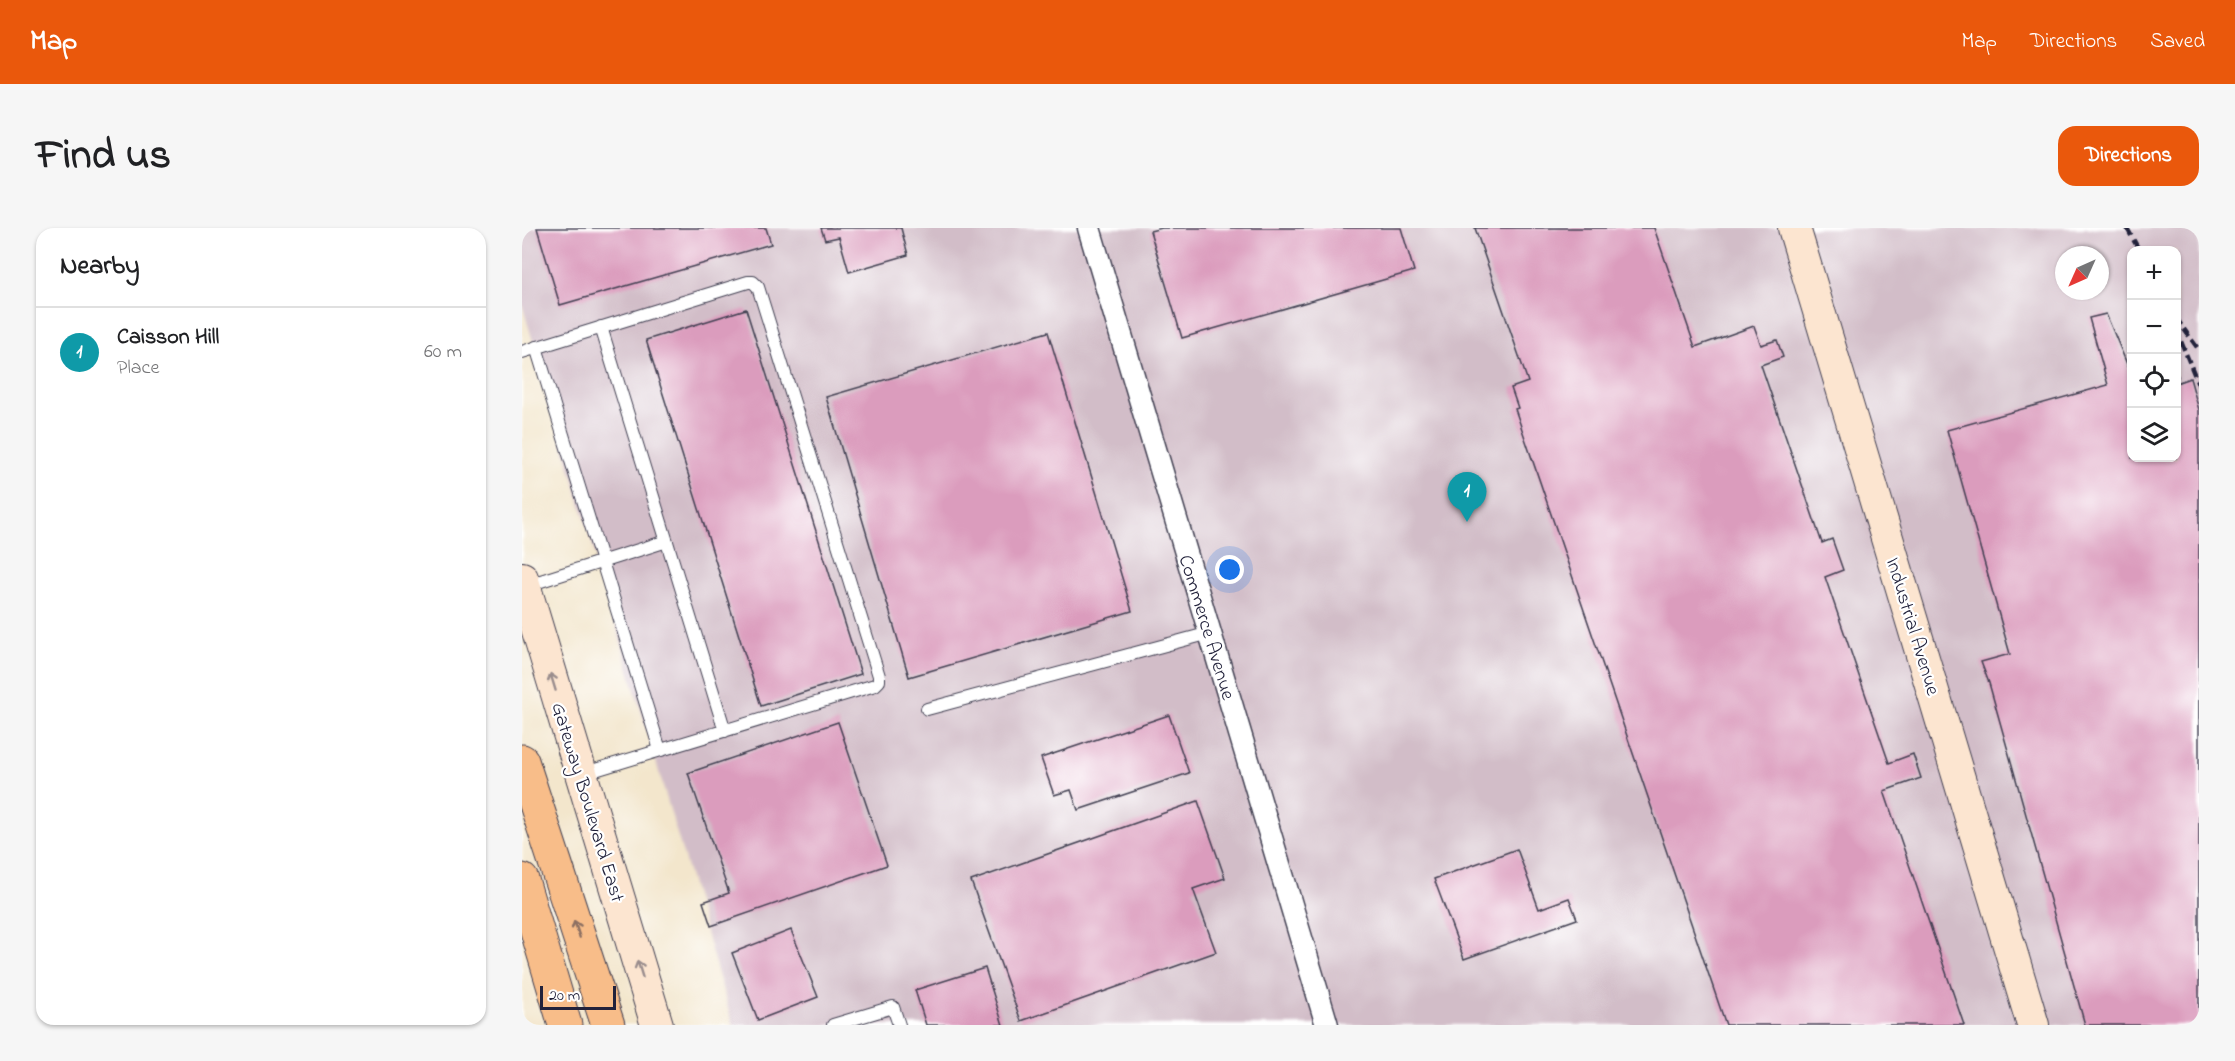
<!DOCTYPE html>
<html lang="en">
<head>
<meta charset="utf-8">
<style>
  body { margin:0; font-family:"Indie Flower",sans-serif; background:#f6f6f6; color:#202124 }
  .controls { position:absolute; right:18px; top:18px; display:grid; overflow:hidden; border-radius:12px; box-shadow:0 2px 4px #0004 }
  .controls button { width:54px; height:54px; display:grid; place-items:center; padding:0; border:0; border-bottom:2px solid #e0e0e0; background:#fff; color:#202124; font:30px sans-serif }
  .compass { position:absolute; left:1533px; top:18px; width:54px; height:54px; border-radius:50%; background:#fff; box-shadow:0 2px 4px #0004; rotate:225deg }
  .scale { position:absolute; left:18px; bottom:15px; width:76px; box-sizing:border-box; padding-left:6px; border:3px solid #22223b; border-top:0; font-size:16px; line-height:21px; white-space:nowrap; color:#22223b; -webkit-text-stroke:4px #fff; paint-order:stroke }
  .you { position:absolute; left:708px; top:342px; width:21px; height:21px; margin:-15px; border:4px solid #fff; border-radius:50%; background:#1a73e8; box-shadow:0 0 0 9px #1a73e833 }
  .badge { display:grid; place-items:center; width:39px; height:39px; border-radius:50%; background:#ea580c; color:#fff; font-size:20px; font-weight:700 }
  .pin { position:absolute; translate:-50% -50px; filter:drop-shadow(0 2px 3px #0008) }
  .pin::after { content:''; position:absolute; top:32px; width:21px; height:18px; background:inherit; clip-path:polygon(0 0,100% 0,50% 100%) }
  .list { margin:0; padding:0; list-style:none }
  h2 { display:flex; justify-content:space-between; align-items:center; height:78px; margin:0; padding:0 24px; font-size:26px }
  h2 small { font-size:20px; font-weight:400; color:#757577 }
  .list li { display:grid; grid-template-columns:39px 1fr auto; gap:18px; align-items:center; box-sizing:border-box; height:90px; padding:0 24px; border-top:2px solid #e0e0e0 }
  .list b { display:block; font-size:22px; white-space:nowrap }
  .list p { margin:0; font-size:20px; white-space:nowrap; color:#757577 }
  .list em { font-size:20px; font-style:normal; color:#757577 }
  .icon { flex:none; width:33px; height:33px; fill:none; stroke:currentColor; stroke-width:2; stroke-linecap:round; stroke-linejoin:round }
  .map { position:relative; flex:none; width:1677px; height:797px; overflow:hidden; border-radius:18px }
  header { display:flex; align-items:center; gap:36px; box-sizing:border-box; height:84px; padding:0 30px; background:#ea580c; color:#fff }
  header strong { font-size:28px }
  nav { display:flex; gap:33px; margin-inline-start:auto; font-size:21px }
  .intro { display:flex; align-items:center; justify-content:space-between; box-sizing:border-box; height:144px; padding:0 36px }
  h1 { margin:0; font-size:42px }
  .button { padding:15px 27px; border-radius:18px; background:#ea580c; color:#fff; font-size:21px; font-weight:700 }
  main { display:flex; gap:36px; padding:0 36px }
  aside { flex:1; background:#fff; border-radius:18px; box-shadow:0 2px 4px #0004 }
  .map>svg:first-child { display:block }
  .industrial { fill:#d2bdc8; fill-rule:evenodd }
  .building { fill:#db9cbd }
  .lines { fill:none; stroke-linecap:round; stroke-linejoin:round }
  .lane-casing { stroke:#413f51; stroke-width:14 }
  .street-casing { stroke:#413f51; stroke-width:25 }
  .secondary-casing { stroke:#413f51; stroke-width:34 }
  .highway-casing { stroke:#413f51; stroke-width:35 }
  .lane { stroke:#fff; stroke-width:12 }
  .street { stroke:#fff; stroke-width:22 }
  .secondary { stroke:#fce5d0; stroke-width:32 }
  .highway { stroke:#f8bd89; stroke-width:33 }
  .rail { stroke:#22223b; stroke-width:4.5; stroke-dasharray:9 4.5; stroke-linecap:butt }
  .oneway { stroke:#9a8d8d }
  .oneway2 { stroke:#8d7062 }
  .labels { text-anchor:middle; stroke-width:4.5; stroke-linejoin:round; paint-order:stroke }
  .street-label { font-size:20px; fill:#22223b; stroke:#fff }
</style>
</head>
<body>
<header>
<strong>Map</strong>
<nav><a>Map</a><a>Directions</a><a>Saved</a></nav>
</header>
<div class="intro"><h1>Find us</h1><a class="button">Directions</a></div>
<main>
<aside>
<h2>Nearby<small></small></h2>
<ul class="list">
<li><span class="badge" style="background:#0f9aa8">1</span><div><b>Caisson Hill</b><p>Place</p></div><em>60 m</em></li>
</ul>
</aside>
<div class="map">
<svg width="1677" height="797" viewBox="0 0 1677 797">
  <rect width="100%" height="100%" fill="#fff"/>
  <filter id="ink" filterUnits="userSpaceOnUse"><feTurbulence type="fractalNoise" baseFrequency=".0167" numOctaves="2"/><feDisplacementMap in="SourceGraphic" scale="12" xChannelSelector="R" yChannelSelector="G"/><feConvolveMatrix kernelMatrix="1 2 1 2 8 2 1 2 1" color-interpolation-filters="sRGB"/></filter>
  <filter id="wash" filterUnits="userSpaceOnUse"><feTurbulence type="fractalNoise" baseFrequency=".008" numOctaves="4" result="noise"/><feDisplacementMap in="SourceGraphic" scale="24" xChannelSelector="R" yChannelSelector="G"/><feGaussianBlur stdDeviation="1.35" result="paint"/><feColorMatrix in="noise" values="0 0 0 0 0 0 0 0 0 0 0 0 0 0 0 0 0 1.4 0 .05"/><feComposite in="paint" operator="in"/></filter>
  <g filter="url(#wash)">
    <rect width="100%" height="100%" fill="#f3e6cc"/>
    <!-- industrial -->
    <path class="industrial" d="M0,0H1677V797H211L0,76ZM1610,22H1654V230H1610ZM1542,27H1578V63H1542Z"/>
    <g id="blocks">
      <!-- building -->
      <path class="building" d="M15,0H244L249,16L38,77Z
        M299,0H379L386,27L327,44L317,9L303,12Z
        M640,0H879L892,43L660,110L628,3Z
        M953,0H1132L1173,119L1232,98L1239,117L1255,112L1261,129L1239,137L1300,315L1310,311L1321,342L1303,349L1367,535L1391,526L1399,550L1362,563L1442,797H1204L993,181L996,180L989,160L1006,154Z
        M224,81L339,446L239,478L124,112Z
        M1584,86L1610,148V230H1654V155L1668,150L1677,182V797H1563L1467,455L1459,434L1488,426L1425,202L1586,157L1567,90Z
        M526,104L610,383L387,449L304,169Z
        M647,487L667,545L556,582L549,562L532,567L519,530Z
        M316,494L365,637L189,698L181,674L207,665L166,545Z
        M676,573L703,650L671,661L694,724L499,793L449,653Z
        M995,621L1017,681L1047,670L1055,691L942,731L912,651Z
        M269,702L296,769L236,792L210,725Z
        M463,740L481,797H404L393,762Z"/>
    </g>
  </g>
  <g filter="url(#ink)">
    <use href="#blocks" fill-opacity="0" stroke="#413f51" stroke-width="1.5"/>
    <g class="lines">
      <defs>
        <path id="lane" d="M79,99L203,503
          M14,119L138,522
          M0,124L226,54H231L236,59L357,448V453L353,457L60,546
          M3,358L145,313
          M405,481L688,405
          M311,797L371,779L377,797"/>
        <path id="street" d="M567,0L805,797"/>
        <path id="secondary" d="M1272,0L1511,797
          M0,350L135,797"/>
        <path id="highway" d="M0,533L86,797
          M0,652L43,797"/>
      </defs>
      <!-- lane casing -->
      <use href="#lane" class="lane-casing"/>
      <!-- street casing -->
      <use href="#street" class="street-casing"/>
      <!-- secondary casing -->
      <use href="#secondary" class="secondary-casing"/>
      <!-- highway casing -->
      <use href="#highway" class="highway-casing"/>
      <!-- lane -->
      <use href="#lane" class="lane"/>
      <!-- street -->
      <use href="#street" class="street"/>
      <!-- secondary -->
      <use href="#secondary" class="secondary"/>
      <!-- highway -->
      <use href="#highway" class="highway"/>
      <!-- rail -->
      <path class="rail" d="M1605,0L1617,22
        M1654,90L1677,122
        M1654,101L1677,158
        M1654,147L1655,150"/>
    </g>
    <!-- one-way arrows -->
    <defs><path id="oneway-shaft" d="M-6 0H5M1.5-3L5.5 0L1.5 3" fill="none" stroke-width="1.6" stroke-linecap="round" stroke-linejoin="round" transform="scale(1.5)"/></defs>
    <g class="oneway">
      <use href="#oneway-shaft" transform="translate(31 454) rotate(-107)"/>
      <use href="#oneway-shaft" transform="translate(118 741) rotate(-107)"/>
    </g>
    <use class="oneway2" href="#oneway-shaft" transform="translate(55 701) rotate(-108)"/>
  </g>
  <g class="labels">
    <!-- street labels -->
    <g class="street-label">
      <text transform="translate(1392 398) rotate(73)" y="7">Industrial Avenue</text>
      <text transform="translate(686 399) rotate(73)" y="7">Commerce Avenue</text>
      <text transform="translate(67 574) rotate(73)" y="7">Gateway Boulevard East</text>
    </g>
  </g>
</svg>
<div class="controls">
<button>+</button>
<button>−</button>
<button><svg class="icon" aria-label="locate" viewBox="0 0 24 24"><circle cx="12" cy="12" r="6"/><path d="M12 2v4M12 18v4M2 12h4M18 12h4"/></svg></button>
<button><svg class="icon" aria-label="layers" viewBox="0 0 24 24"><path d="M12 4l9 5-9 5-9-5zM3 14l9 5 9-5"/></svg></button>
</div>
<svg class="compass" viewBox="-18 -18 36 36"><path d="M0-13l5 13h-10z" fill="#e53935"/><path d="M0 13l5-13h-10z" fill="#757577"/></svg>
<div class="scale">20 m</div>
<div class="you"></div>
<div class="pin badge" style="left:945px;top:294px;background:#0f9aa8">1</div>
</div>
</main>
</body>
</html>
